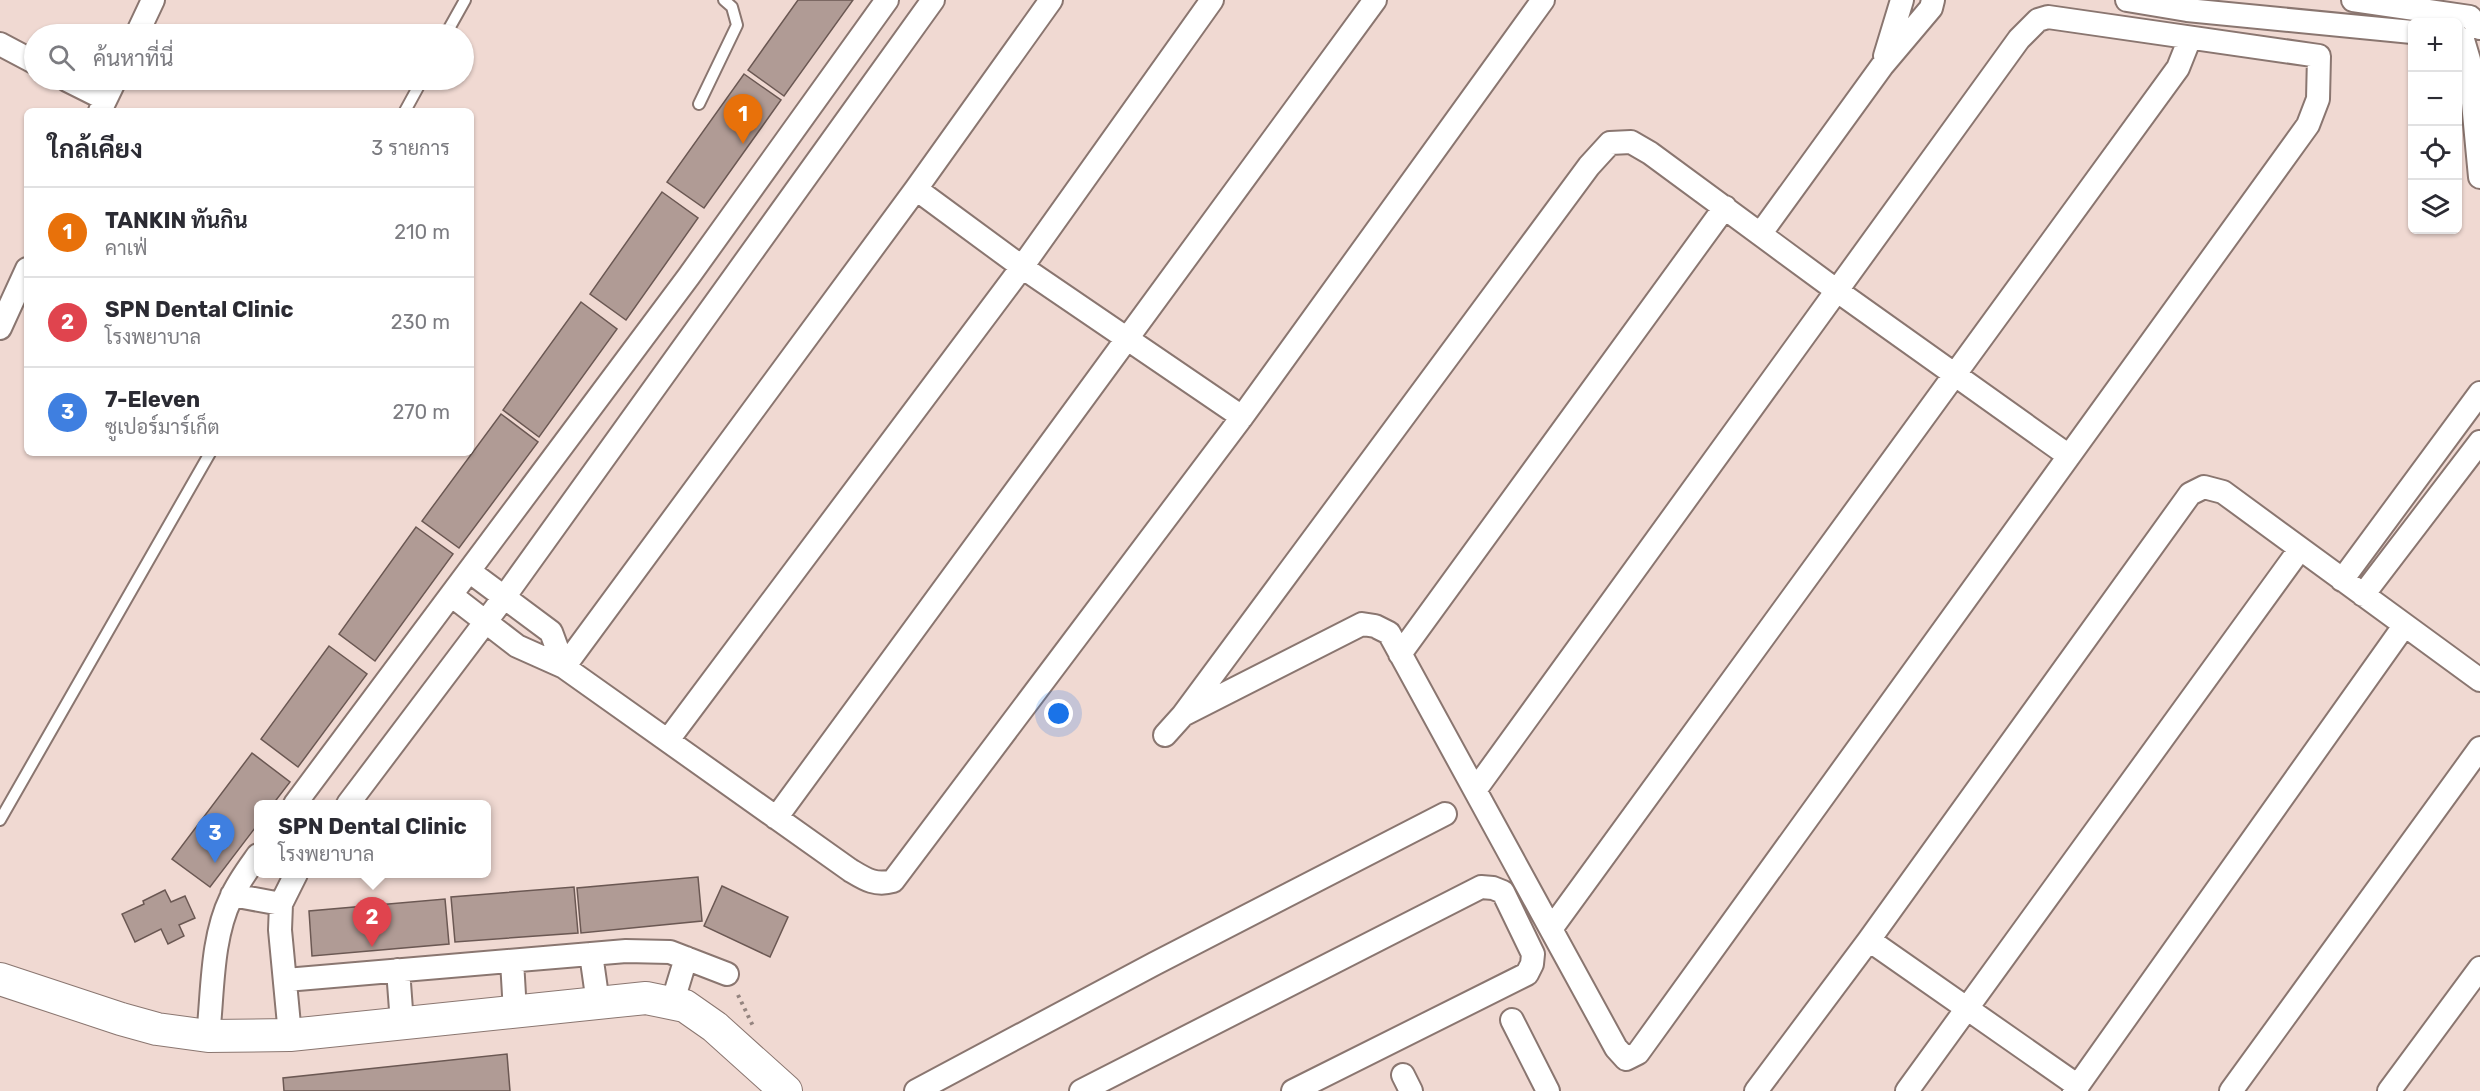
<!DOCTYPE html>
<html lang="th">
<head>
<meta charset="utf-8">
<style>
  body { margin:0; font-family:Rubik,Sarabun,sans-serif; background:#f7f7f7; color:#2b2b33 }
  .controls { position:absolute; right:18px; top:18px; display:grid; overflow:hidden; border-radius:9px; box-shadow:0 2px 4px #0004 }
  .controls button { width:54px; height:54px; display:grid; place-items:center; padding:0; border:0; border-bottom:2px solid #e1e1e2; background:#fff; color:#2b2b33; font:30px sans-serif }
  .you { position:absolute; left:1059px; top:714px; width:21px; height:21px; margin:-15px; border:4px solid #fff; border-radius:50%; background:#1a73e8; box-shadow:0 0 0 9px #1a73e833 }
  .badge { display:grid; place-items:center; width:39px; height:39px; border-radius:50%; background:#ea580c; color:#fff; font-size:20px; font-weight:700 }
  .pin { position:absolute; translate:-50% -50px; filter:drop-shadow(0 2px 3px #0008) }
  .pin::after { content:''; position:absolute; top:32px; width:21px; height:18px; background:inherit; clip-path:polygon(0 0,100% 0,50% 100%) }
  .popup { position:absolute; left:254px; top:800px; width:237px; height:78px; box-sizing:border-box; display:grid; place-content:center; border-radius:9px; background:#fff; filter:drop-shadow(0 2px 4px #0005); font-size:20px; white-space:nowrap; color:#7c7c81 }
  .popup b { font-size:22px; color:#2b2b33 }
  .popup::after { content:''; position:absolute; left:50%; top:100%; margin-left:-12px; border:12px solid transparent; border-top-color:#fff }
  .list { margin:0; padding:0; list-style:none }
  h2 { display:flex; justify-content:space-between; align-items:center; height:78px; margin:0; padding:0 24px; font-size:26px }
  h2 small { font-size:20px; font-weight:400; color:#7c7c81 }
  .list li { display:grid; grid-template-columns:39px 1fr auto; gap:18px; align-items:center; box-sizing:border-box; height:90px; padding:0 24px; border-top:2px solid #e1e1e2 }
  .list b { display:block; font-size:22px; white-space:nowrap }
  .list p { margin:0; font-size:20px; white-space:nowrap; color:#7c7c81 }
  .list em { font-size:20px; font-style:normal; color:#7c7c81 }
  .icon { flex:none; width:33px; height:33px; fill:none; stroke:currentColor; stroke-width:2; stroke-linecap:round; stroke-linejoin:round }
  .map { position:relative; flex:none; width:2480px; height:1091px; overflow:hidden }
  .search { position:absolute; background:#fff; box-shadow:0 2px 4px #0004; left:24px; top:24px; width:450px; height:66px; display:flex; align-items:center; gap:15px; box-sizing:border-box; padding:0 21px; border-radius:33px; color:#7c7c81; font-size:22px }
  .panel { position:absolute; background:#fff; box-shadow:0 2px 4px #0004; left:24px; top:108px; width:450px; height:348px; border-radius:9px }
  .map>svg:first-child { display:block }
  .building { fill:#b09b95; stroke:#6b5853; stroke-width:1.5 }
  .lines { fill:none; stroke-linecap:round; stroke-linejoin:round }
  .lane-casing { stroke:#8a7670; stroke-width:14 }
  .street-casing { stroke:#8a7670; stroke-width:26 }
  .secondary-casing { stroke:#8a7670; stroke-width:34 }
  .path { stroke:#94847f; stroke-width:4; stroke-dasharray:3 4.5; stroke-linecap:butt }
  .lane { stroke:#fff; stroke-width:10 }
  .street { stroke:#fff; stroke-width:22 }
  .secondary { stroke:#fff; stroke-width:32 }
</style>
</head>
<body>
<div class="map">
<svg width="2480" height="1091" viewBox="0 0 2480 1091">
  <rect width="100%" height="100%" fill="#f0d9d2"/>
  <!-- building -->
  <path class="building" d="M798,0H853L784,96L748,70Z
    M744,74L781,100L704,208L667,182Z
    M662,192L698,218L626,320L590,294Z
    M581,302L617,329L539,437L503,410Z
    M501,414L538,442L459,548L422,521Z
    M416,527L453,554L375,661L339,634Z
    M329,646L367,674L298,767L261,739Z
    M252,753L290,782L273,804H258V824L210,887L172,859Z
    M698,877L702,921L581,933L577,888Z
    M722,886L788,917L770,957L704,926Z
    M574,887L578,933L455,942L451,897Z
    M165,890L171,902L185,896L195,918L179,925L184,936L168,944L161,929L135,942L122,914L144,904L143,901Z
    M445,899L449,944L312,956L309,911Z
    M507,1054L510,1091H284L283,1078Z"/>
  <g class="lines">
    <defs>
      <path id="lane" d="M446,34L465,0
        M699,104L737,25L732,7L724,0
        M405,111L422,80
        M0,820L210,453"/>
      <path id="street" d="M2127,0L2187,10L2412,32
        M2353,0L2470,17L2480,28
        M137,34L153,0
        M2458,37L2463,40L2469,60L2480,177
        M0,44L34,62
        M1885,56L1902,0
        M67,80L105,99
        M100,111L115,80
        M916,189L1022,267L1242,417
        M1761,233L1882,66L1931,8L1933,0
        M0,328L27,269
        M469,571L551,632L564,667
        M2342,580L2480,393
        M451,595L517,646L564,667L850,870C865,879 875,886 893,881L1242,417L1543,0
        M2363,595L2480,442
        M1400,654L1725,207
        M564,667L916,189L1051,0
        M1183,715L1362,624L1375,626L1389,633L1616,1048L1626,1059L1638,1053L2308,125L2318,99L2319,56L2048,17L2038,20L2019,39L1476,789
        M1165,735L1183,715L1589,166L1610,143L1631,142L1650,153L1836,290L2069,456
        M668,740L1022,267L1212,0
        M295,804L689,276L887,0
        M348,804L505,596L933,0
        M776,818L1375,0
        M232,895L281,904
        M1551,929L2178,68L2190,38
        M1869,940L2078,1086
        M591,954L598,1003
        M512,961L515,1012
        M398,970L402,1023
        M286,980L626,951L670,952L727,974
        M672,1004L686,958
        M1512,1020L1548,1091
        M290,1035L280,930L281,904L296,874
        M208,1036C213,992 211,939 231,898C238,882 248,869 258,855
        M1403,1075L1411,1091
        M916,1091L1154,964L1445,814
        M1081,1091L1481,887L1493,888L1503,892L1533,954L1532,964L1527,974L1293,1091
        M1756,1091L1869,940L2190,494L2204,487L2223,492L2480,680
        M1907,1091L2300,549
        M2074,1091L2404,626
        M2231,1091L2480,748
        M2389,1091L2480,968"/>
      <path id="secondary" d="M0,979L121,1019L157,1029L208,1036L290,1035L646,998L685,1006L715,1027L786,1091"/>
    </defs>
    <!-- lane casing -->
    <use href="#lane" class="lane-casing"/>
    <!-- street casing -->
    <use href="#street" class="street-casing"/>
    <!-- secondary casing -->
    <use href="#secondary" class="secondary-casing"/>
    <!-- path -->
    <path class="path" d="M738,995L753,1026"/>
    <!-- lane -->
    <use href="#lane" class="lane"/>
    <!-- street -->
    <use href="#street" class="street"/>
    <!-- secondary -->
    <use href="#secondary" class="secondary"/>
  </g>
</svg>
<div class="controls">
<button>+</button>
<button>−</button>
<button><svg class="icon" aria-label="locate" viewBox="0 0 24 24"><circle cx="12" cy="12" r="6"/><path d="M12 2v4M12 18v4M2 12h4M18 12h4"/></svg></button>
<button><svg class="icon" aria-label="layers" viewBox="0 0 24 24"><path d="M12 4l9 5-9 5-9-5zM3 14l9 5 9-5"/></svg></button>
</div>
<div class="you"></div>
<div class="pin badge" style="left:743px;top:144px;background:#e8710a">1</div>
<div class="pin badge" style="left:372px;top:947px;background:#e0444e">2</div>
<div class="popup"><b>SPN Dental Clinic</b>โรงพยาบาล</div>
<div class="pin badge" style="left:215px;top:863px;background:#3f7fe0">3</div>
<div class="search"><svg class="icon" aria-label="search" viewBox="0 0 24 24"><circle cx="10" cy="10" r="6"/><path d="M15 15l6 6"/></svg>ค้นหาที่นี่</div>
<section class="panel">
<h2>ใกล้เคียง<small>3 รายการ</small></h2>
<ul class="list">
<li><span class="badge" style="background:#e8710a">1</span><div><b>TANKIN ทันกิน</b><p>คาเฟ่</p></div><em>210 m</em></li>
<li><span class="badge" style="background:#e0444e">2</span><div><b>SPN Dental Clinic</b><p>โรงพยาบาล</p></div><em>230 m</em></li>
<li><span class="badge" style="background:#3f7fe0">3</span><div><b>7-Eleven</b><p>ซูเปอร์มาร์เก็ต</p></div><em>270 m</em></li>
</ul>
</section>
</div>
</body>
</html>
